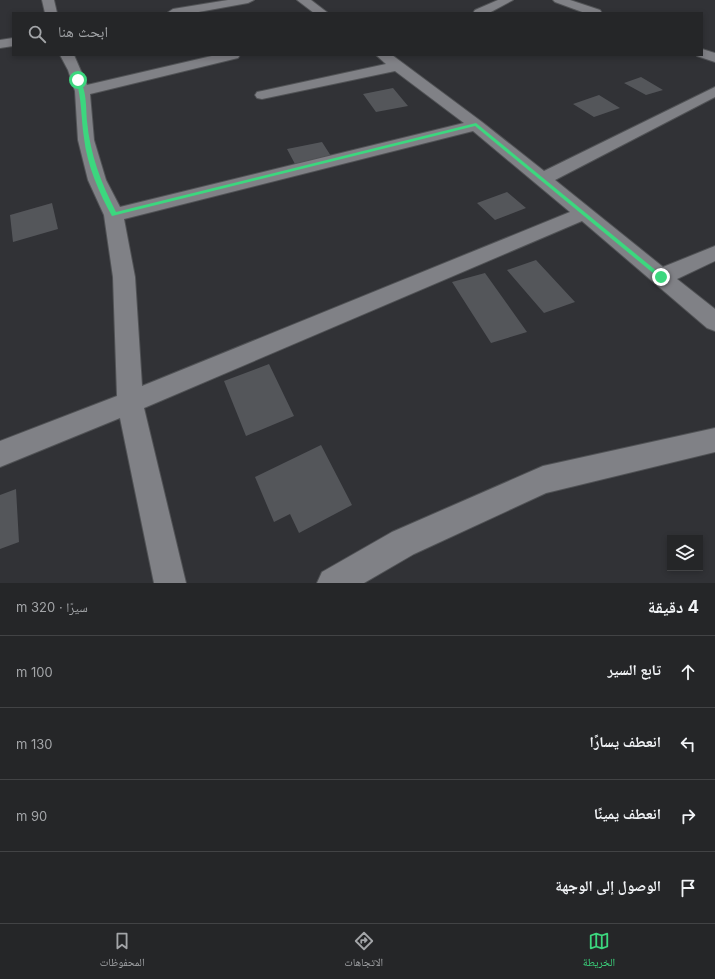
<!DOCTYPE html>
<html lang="ar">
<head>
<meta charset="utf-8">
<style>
  body { margin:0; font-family:Inter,"Noto Naskh Arabic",sans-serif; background:#313234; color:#f1f3f6; direction:rtl }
  .controls { position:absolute; right:12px; bottom:12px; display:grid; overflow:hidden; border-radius:0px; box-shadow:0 2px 6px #0003 }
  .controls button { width:36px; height:36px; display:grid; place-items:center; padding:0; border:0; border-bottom:1px solid #424345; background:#252628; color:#f1f3f6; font:20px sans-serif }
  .stop { position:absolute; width:12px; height:12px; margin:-9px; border:3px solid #3cd77e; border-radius:50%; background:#fff }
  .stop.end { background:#3cd77e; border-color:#fff; box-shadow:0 1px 4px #0008 }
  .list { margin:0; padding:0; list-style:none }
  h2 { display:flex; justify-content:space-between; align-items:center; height:52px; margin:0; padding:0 16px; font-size:17px }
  h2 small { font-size:13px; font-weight:400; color:#a3a5a8 }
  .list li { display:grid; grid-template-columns:26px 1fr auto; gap:12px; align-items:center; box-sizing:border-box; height:72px; padding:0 16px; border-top:1px solid #424345 }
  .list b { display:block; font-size:15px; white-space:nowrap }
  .list em { font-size:13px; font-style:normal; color:#a3a5a8 }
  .icon { flex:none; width:22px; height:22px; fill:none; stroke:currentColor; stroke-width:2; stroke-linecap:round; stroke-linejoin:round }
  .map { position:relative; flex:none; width:715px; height:583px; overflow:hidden; direction:ltr }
  .search { position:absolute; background:#252628; box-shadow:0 2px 6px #0003; left:12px; right:12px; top:12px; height:44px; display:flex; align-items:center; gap:10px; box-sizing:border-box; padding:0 14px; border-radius:0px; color:#a3a5a8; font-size:15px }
  .sheet { height:340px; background:#252628 }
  nav { display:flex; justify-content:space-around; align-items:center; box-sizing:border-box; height:56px; border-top:1px solid #424345; background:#252628; font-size:11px; color:#a3a5a8 }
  nav a { display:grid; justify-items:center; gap:2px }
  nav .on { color:#3cd77e }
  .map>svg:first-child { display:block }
  .building { fill:#54565a }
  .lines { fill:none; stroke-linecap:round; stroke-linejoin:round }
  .minor-casing { stroke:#505255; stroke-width:2 }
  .minor { fill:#808186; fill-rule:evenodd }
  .route { fill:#3cd77e }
</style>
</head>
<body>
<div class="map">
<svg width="715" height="583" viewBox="0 0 715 583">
  <rect width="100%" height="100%" fill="#313236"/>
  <!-- building -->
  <path class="building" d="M641,77L663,90L646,95L624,83Z
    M393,88L408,106L376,112L363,94Z
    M599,95L620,108L594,117L573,104Z
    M322,142L331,156L295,164L287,149Z
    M507,192L526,208L495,220L477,203Z
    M52,203L58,229L13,242L10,215Z
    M536,260L575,302L544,313L507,270Z
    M485,273L527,332L491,343L452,282Z
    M269,364L294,416L246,436L224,381Z
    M321,445L352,505L299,533L290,514L274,522L255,477Z
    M16,489L19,542L0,549V495Z"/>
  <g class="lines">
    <defs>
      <path id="minor" d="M42,0H54L57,13H45Z
        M228,0H254L248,3L193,13H167L173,9Z
        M297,0H311L328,13H314Z
        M498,0H513L489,13H473L475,10Z
        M553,0H570L600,10L602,13H585L555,2Z
        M13,38V46L0,48V40Z
        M702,49L715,53V62L697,56L702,55Z
        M60,55H74L87,85L216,55H240L238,58L90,94L94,140L106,180L120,207L464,123L395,71L262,99L257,98L255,95L257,92L262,91L386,64L376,55H392L482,122L544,171L715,87V97L555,180L663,267L715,246V261L677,279L715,309V331L707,328L582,221L144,408L186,583H154L120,418L0,467V441L117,396L113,277L104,215L88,180L78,140L75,91L68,70ZM473,131L570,212L142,386L135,277L124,219Z
        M715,428V452L546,493L414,554L364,583H317L322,572L392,532L543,466Z"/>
    </defs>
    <!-- minor casing -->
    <use href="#minor" class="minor-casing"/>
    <!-- minor -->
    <use href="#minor" class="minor"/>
  </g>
  <!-- route -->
  <path class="route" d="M78,79C87,86 86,110 87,121C90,154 101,183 116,212L476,123L664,277L659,278L475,126L112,216C99,193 87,165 84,138C81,119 82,99 76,80Z"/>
</svg>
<div class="controls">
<button><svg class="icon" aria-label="layers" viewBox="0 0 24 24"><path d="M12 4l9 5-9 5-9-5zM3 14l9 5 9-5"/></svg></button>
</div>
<div class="stop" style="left:78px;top:80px"></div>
<div class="stop end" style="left:661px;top:277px"></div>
<div class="search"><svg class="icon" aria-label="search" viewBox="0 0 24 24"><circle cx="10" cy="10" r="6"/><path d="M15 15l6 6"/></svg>ابحث هنا</div>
</div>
<section class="sheet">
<h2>4 دقيقة<small>سيرًا · 320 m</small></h2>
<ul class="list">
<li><svg class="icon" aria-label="ahead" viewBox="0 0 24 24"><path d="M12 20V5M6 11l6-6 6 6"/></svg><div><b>تابع السير</b></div><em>100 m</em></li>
<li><svg class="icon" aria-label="left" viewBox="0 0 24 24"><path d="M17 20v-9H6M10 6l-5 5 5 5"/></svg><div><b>انعطف يسارًا</b></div><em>130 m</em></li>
<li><svg class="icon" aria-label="right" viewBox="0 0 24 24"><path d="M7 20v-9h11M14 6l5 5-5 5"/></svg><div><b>انعطف يمينًا</b></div><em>90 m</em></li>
<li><svg class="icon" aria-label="arrive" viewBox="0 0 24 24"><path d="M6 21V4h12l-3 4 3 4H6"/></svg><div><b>الوصول إلى الوجهة</b></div></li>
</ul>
</section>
<nav>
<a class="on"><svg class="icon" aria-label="map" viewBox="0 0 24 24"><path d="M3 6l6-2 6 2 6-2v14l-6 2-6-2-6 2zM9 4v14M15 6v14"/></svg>الخريطة</a>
<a><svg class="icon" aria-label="directions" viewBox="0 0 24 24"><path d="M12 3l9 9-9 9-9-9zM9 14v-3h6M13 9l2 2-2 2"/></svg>الاتجاهات</a>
<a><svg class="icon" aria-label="saved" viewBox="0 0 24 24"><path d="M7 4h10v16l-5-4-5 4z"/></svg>المحفوظات</a>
</nav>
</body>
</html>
